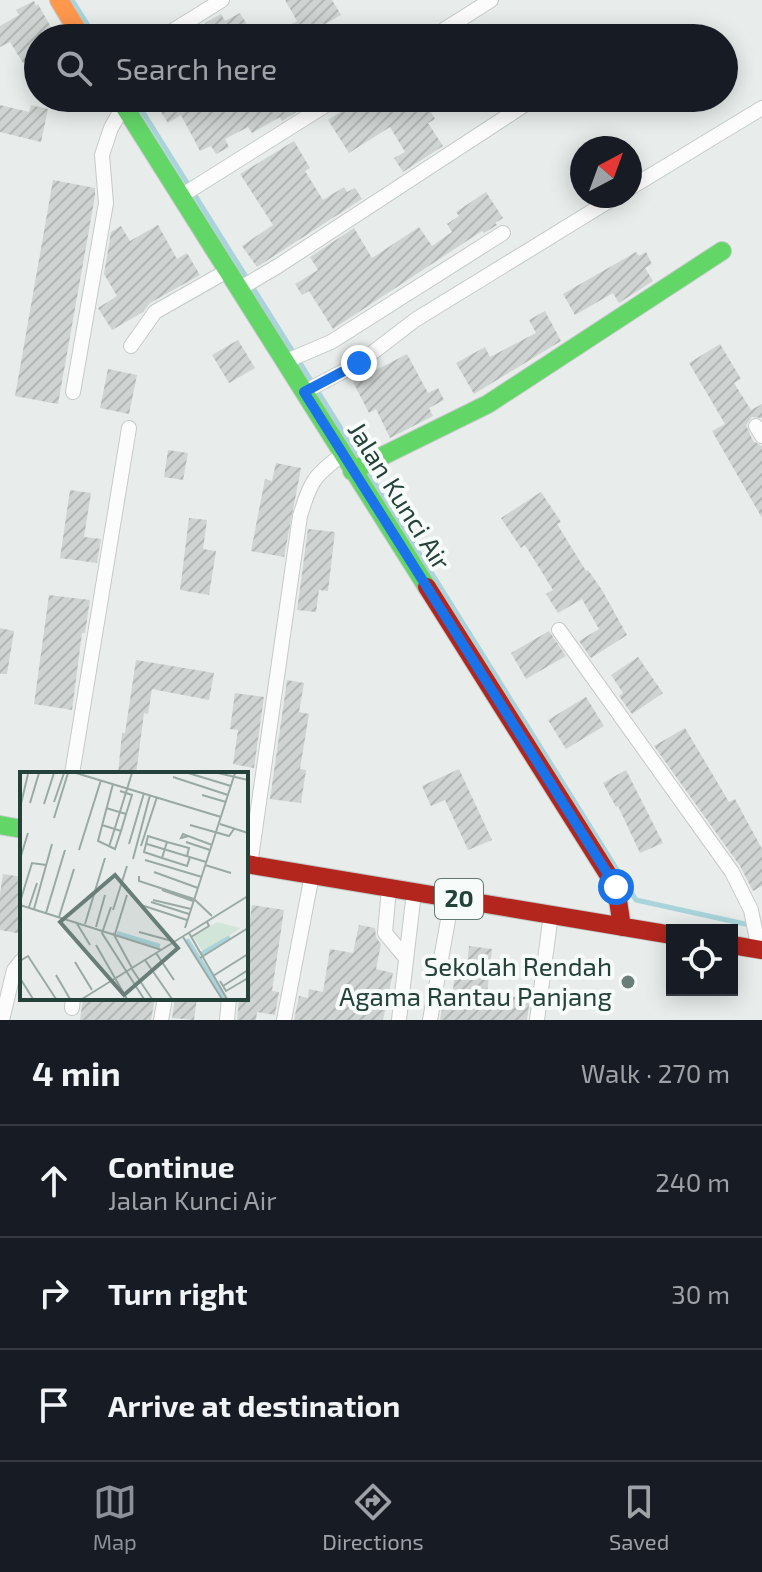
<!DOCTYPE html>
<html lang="en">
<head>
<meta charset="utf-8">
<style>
  body { margin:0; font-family:"Exo 2",sans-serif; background:#20242c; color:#f1f3f6 }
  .controls { position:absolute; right:24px; bottom:24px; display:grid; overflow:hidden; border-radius:0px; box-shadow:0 4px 20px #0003 }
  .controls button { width:72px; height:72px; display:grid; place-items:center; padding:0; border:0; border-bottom:2px solid #363941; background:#171b24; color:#f1f3f6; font:40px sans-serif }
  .compass { position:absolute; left:570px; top:136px; width:72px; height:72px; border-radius:50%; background:#171b24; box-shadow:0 4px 20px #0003; rotate:41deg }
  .stop { position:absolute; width:24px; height:24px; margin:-18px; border:6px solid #1a73e8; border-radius:50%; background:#fff }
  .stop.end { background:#1a73e8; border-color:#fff; box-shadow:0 2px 8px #0008 }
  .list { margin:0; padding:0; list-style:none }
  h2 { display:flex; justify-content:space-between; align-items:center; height:104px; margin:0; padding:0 32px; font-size:34px }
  h2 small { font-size:26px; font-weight:400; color:#9ea1a6 }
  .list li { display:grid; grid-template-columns:52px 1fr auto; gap:24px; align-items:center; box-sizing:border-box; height:112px; padding:0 32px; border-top:2px solid #363941 }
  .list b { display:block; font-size:30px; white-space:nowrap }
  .list p { margin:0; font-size:26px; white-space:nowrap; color:#9ea1a6 }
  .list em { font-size:26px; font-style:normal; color:#9ea1a6 }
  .icon { flex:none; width:44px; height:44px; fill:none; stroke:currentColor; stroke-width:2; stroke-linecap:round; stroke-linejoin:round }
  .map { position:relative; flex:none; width:762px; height:1020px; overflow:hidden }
  .search { position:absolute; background:#171b24; box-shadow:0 4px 20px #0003; left:24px; right:24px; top:24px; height:88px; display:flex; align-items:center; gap:20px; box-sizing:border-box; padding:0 28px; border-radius:44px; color:#9ea1a6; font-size:30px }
  .sheet { height:440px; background:#171b24 }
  nav { display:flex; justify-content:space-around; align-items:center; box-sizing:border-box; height:112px; border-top:2px solid #363941; background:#171b24; font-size:22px; color:#9ea1a6 }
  nav a { display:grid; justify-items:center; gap:4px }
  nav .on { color:#8c9099 }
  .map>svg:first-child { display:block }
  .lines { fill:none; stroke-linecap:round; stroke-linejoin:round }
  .stream { stroke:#a9d4db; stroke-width:5 }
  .building { fill:url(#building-hatch) }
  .street-casing { stroke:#c5cac8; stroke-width:16 }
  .fast-casing { stroke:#c3cbc8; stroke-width:20 }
  .slow-casing { stroke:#c3cbc8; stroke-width:20 }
  .jam-casing { stroke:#c3cbc8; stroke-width:20 }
  .street { stroke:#fcfcfc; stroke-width:14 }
  .fast { stroke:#63d668; stroke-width:18 }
  .slow { stroke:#ff974d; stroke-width:18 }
  .jam { stroke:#b3261e; stroke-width:18 }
  .route { stroke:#1a73e8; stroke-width:10 }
  .poi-dot { fill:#697e78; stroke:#f7fbf9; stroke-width:3 }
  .labels { text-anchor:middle; stroke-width:8; stroke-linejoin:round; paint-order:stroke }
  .shield { fill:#f7fbf9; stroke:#637a73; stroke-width:2 }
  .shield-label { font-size:24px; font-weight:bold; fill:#24423a }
  .street-label { font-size:26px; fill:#24423a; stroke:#f7fbf9 }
  .poi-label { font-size:26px; fill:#24423a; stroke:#f7fbf9; text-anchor:end }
  .inset-river { fill:none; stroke:#a9d4db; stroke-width:4 }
  .inset-road { fill:none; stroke:#9aa9a4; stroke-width:2 }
  .view { fill:#697e78; fill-opacity:0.15; stroke:#697e78; stroke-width:4 }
  .inset-edge { fill:none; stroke:#24423a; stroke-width:4 }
</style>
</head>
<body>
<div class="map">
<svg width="762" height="1020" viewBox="0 0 762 1020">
  <defs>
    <pattern id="building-hatch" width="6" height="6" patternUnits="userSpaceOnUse" patternTransform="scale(2)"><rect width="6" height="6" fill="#cfd4d2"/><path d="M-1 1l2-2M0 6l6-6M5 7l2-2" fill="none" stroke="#b2b7b5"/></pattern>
  </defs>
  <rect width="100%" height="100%" fill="#e8edeb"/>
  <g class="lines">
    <!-- stream -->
    <path class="stream" d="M72,0L96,38
      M134,98L362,462
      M367,470L636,900L745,924"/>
  </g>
  <!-- building -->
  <path class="building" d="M285,0H332L341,15L301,38H268L297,21Z
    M34,1L36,6L38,4L57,38H38V55L23,63L10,42L0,47V26L19,15L16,10Z
    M240,13L255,38H196L209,30L205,23L221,14L225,21Z
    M152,98H197L204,109L225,98H290L298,111L282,121L280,117L252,133L248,127L225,139L229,147L216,154L211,146L200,151L181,115L168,123Z
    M362,98H422L435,119L428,123L443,146L403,172L394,158L405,152L390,127L349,153L328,120Z
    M0,105L29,112L31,105L48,109L41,142L0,132Z
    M294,141L310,168L305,171L323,200L344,187L347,192L355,188L362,199L257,267L242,246L273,225L240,174Z
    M53,180L95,188V196L58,404L15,396Z
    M486,192L503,218L495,223L497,225L484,233L482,231L333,329L309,291L302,295L295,284L318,270L310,257L354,228L372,258L419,227L432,246L452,232L447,224L459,216L456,212Z
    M158,225L177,259L187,253L200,275L150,303L143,312L112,330L98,308L117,296L104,274L111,232L121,226L130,241Z
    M636,252L639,256L646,252L652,264L645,268L653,281L619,303L613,293L575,315L563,294Z
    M545,311L561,341L474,394L456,363L485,347L490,357L536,333L529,320Z
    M238,340L255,368L229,383L212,355Z
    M720,344L741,379L734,383L751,410L762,404V418L752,417L746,425L753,441L762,446V518L712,431L725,424L689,363Z
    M407,354L428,393L438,388L444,400L429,408L433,416L390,438L376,409L369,413L353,382Z
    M108,369L137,375L129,414L100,408Z
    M168,450L188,453L183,480L164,477Z
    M276,463L301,468L284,557L251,551L265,479L272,481Z
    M70,490L91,493L84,537L101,539L97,563L60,558Z
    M541,492L561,522L557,524L586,571L588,570L602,590L627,635L591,658L579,641L599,629L582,599L558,613L546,594L553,590L525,545L521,548L501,518Z
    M189,518L207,520L203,549L216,551L209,595L180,590Z
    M308,529L335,532L328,591L319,590L316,612L297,610Z
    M49,595L90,600L85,633H82L72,710L34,704Z
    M0,628L14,631L7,674H0Z
    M549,631L566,656L526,679L511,653Z
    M638,657L663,693L632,714L619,696L623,693L611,675Z
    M136,660L214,673L209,700L152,689L148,714L144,713L136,774H118L122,733H125Z
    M287,680L304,683L299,712L309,714L300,769L306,770L301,803L270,799Z
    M235,693L264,697L254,768L233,764L238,730L230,729Z
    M586,697L604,726L566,749L548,720Z
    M685,728L729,802L735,799L762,849V886L753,891L740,866L654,746Z
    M459,769L492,840L468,850L445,800L431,806L422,786Z
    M626,770L663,843L640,853L618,806L616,807L603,783Z
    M3,874L22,877V934L0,930V894Z
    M252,905L284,910L272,991L279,992L275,1015L257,1012L256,1020H237L239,998H246V946Z
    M359,925L375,928L376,937L381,944L376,969L393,973L383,1020H294L299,996L308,998L309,989L323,992L330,949L353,953Z
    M469,946L492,949L487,993L530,999L527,1020H440L444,996L452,997L456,966L467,967Z
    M83,998H155L151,1020H80Z
    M175,998H197L194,1020L172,1018Z"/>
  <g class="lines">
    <defs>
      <path id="street" d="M161,38L222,0
        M431,38L491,0
        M630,188L762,108
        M181,196L337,98
        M239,289L278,266L535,98
        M131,346L155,312L227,271
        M284,362L331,342L503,233
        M73,392L106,203L102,155L111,128L124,105
        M304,392L359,363L415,320L617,196
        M756,426L762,436
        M559,630L732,872L751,910L759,950
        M72,774L129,428
        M250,865L300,516C310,483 313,476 342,455
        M389,888L385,933L406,958
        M72,1008L73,998
        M2,1020L14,970L22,960
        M161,1020L165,998
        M227,1020L229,998
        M284,1020L312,875
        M399,1020L414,892
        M430,1020L452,898
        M537,1020L551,914"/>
      <path id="fast" d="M119,98L427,587
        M352,471L488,404L722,251
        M0,825L22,829"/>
      <path id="slow" d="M59,0L82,38"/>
      <path id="jam" d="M427,587L616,887L622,927
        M246,864L672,935
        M732,945L762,950"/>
    </defs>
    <!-- street casing -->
    <use href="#street" class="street-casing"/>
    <!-- fast casing -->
    <use href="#fast" class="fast-casing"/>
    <!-- slow casing -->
    <use href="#slow" class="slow-casing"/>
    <!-- jam casing -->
    <use href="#jam" class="jam-casing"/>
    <!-- street -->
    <use href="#street" class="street"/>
    <!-- fast -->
    <use href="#fast" class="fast"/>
    <!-- slow -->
    <use href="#slow" class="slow"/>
    <!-- jam -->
    <use href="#jam" class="jam"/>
  </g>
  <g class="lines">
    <!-- route -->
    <path class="route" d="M359,363L304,392L616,887"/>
  </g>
  <!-- markers -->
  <circle class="poi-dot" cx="628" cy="982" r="8"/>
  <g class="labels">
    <!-- shield labels -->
    <rect class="shield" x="435" y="879" width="48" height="40" rx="6"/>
    <g class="shield-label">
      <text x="459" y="907">20</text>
    </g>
    <!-- street labels -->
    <g class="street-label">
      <text transform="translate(399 496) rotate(58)" y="9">Jalan Kunci Air</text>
    </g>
    <!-- poi labels -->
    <g class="poi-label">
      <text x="612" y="976">Sekolah Rendah<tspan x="612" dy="30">Agama Rantau Panjang</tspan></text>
    </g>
  </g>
  <!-- overview -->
  <g transform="translate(20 772)">
    <rect width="228" height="228" fill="#e8edeb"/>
    <path d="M197,150L221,156L183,180L173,164Z" fill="#d1e6d8"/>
    <path class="inset-river" d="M97,161L140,174M167,167L205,227M181,182L210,165"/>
    <path class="inset-road" d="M56,1L201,45M168,1L211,14M198,1L228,8M153,5L208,23M93,12L78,69L95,77L101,59M182,23L206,30M34,30L44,1M10,31L19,1M24,32L34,1M0,36L8,2M86,36L106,42L112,23L100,19M34,46L48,1M200,52L228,61M82,53L101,59L106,42M170,53L209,64L214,57M169,64L161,66L163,62L192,73M147,70L169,76L167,84M166,70L190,78M109,72L124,21M127,72L186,90M121,74L137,25M89,75L112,1M59,78L81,8M142,86L147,70L128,64L124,80L142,86L167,94L170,85M0,87L8,61M113,87L130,23M125,88L182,105M185,93L211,101M134,100L178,116M119,104V109L174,127M142,118L173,129M174,127L192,144M133,128L171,137M0,130L12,91L26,93M131,130L169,142M0,133L142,178M121,133L167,148M9,135L17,111M91,135L82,161L124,227M14,137L32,72M93,138L107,94M26,141L45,78M39,145L54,97M56,150L70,173M65,152L85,86M76,155L85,123M165,156L215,1M119,160L152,169M93,161L112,196M169,161L207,227M95,162L107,123M163,165L202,227M171,165L189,154L187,150M76,173L107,227M136,181L154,208M180,186L228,156M125,188L152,227M0,189L8,184L36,227M55,190L72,218M112,197L132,227M36,203L50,227M193,204L228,182M0,206L13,227M200,209L206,219L228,206M203,214L228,198M62,227L228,124"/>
    <path class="view" d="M95,103L158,176L104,223L40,150Z"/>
    <rect width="228" height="228" class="inset-edge"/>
  </g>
</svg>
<div class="controls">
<button><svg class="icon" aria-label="locate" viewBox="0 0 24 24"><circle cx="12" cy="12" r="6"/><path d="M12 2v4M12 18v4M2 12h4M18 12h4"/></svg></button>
</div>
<svg class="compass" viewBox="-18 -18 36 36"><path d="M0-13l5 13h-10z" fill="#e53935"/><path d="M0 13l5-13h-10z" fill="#9ea1a6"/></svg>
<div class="stop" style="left:616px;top:887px"></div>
<div class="stop end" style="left:359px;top:363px"></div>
<div class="search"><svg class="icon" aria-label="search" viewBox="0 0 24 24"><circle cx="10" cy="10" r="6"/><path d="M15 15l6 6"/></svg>Search here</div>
</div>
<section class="sheet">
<h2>4 min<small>Walk · 270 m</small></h2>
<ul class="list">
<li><svg class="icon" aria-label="ahead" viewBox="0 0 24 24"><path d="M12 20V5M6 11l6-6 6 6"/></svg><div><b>Continue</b><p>Jalan Kunci Air</p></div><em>240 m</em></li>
<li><svg class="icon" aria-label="right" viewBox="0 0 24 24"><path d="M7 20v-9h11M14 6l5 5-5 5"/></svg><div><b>Turn right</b></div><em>30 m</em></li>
<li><svg class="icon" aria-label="arrive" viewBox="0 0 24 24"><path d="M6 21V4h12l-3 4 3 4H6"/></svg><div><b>Arrive at destination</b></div></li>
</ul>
</section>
<nav>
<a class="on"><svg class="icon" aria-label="map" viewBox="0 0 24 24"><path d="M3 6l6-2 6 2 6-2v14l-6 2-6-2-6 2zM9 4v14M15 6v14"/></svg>Map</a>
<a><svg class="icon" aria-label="directions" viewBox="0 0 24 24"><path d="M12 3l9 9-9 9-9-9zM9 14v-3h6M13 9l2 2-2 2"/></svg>Directions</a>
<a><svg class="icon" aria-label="saved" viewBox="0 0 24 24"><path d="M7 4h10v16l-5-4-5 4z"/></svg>Saved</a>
</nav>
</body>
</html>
